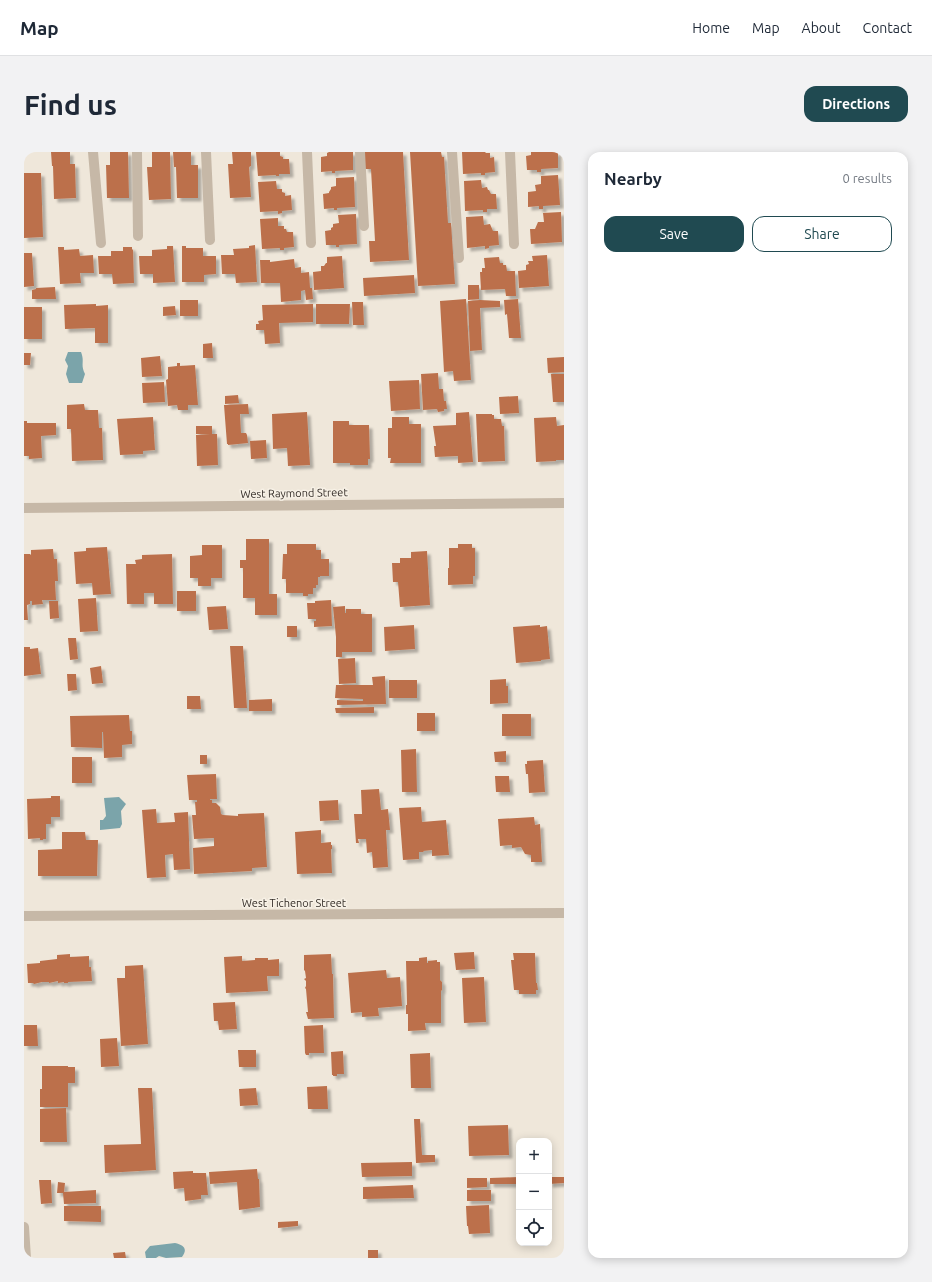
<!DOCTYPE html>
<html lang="en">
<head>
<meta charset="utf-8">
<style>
  body { margin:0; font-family:Ubuntu,sans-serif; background:#f2f2f3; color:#1f2937 }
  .controls { position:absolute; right:12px; bottom:12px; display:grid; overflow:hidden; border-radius:8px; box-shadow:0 2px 10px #0003 }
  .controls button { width:36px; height:36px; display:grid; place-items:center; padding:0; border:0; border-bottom:1px solid #e0e1e3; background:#fff; color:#1f2937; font:20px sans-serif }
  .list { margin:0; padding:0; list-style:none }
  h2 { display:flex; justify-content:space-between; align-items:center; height:52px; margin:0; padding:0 16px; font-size:17px }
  h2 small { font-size:13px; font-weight:400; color:#747a83 }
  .actions { display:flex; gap:8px; padding:12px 16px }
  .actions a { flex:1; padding:9px 0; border:1px solid #204a51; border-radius:12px; text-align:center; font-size:14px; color:#204a51 }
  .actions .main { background:#204a51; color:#fff }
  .icon { flex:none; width:22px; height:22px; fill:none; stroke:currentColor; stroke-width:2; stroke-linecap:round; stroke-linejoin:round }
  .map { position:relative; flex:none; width:540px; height:1106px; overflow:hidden; border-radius:12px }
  header { display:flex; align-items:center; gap:24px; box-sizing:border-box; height:56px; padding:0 20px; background:#fff; border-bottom:1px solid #e0e1e3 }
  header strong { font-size:19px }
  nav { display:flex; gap:22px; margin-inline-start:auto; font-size:14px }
  .intro { display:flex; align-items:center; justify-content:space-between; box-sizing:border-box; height:96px; padding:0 24px }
  h1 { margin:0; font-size:28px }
  .button { padding:10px 18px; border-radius:12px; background:#204a51; color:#fff; font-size:14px; font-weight:700 }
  main { display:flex; gap:24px; padding:0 24px }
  aside { flex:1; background:#fff; border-radius:12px; box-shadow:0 2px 10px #0003 }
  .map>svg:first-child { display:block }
  .water { fill:#7ba4aa }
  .building { fill:#bc704b; filter:url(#shadow) }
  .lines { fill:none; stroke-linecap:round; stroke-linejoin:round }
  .minor { stroke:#c6b8a7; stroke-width:10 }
  .labels { text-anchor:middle; stroke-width:3; stroke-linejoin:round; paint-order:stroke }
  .street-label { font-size:11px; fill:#332c27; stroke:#f7f1e6 }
</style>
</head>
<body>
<header>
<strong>Map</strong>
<nav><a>Home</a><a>Map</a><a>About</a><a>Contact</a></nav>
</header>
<div class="intro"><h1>Find us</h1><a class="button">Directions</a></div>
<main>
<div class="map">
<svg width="540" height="1106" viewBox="0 0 540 1106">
  <defs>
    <filter id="shadow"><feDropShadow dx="3.5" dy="3.5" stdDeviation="1" flood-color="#0004"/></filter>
  </defs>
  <rect width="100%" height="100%" fill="#efe7da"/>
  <!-- water -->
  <path class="water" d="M44,200H57C61,210 56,212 61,222L58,231H45L42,222L44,214L41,208Z
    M95,645L102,652L97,659L98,672L96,676L76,678V668H79L82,664L80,646Z
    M151,1091C160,1093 164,1097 158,1105L142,1106L135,1104L132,1106H122L121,1100L126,1094Z"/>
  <!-- building -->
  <path class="building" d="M27,0H46V12H51L52,46L30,47L29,14H28Z
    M86,0H104L105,46H83L82,13H86Z
    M128,0H146L147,47L125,48L123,15H128Z
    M149,0H167V13H174V46H153L152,15H150Z
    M208,0H227V14L225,15L227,45L206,46L204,12H209Z
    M232,0H256V4L259,5V7H265L266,22H255V24H252V23L234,24Z
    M305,0H329V18L311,19V21H308V19L297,20V5L303,4V1Z
    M340,0H379L385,108L346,110L345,89H351L347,17H341Z
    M386,0H417L418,5H420L424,71H427L431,132L394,134Z
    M438,0H461L462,1H466V6L470,5L471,20L461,21V23H457V21L439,22Z
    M507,0H534V16L517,17V20H513V18H503L502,4L507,3Z
    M0,21H17L19,85L0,86Z
    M534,23L536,53L519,54V57H515V54L504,55V40L512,39L511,33L517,32V24Z
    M330,25L331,55L313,56V58H310V56L300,57L299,42L305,41V40L307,37V35L312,34V26Z
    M457,28L458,36L463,35L464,38H465L467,42H472L473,57H463V60H459V58L441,59L440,29Z
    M252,29L253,37H258V40L261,41V44L267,43L268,58L258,59V61L254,62V59L236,60L234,30Z
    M537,60L538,90L507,92L506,77H511L514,70H520L519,61Z
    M332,62L333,92L315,93V95H312V93H302L301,79L307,78V76L309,75V72L315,71L314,63Z
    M459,64L460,73L466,72L469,79H474L475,93L465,94V96L461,97V94L443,96L442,65Z
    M254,66V74H260V77H262L263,80H269L270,95L260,96V98H256V96L238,97L236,67Z
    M231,93L233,130L212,131L211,122H198L197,103H210L209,97L225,96V94Z
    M143,94H149L151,130L129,131V122H116L115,104H128V98L143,97Z
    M158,94H162V96H179V104H192V122L180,123V130H158Z
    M34,95H40V98L55,97L56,104L69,103L70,121H56L57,131L36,132Z
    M99,95H108V98L109,97L110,131L89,132L88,122H75L74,104H87V99H99Z
    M0,101H8L10,134L0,135Z
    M523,103L525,134L495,136L494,119L502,118V113L505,112L504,109H509L508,104Z
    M318,104L320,136L290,138L289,120L297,119V114H300L302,111H303V105Z
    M475,105L476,111H479V113H482L483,119H491L492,144H482L481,137L457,138L456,120H458V116H461L460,106Z
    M270,107L271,116L277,115V121L285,120L286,136H288L289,147L282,148L281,138L277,139V148L257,150L256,131H237L236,108H246V110Z
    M390,123L391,141L340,144L339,126Z
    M444,133H455V147L444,148Z
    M31,135L32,147H8V138L12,137V136Z
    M442,147L447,228L430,229L429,219L420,220L416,149Z
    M494,147L497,186H485L483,162L481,163L480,148Z
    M156,148H174V164H156Z
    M456,148L476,149V155L456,156L458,198L446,199L444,149Z
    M328,150H339L340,173H329Z
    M72,152V154L84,153V191H71V176L41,177L40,153Z
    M289,152V170L255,171L256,191L241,192L240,178H232V172H235L234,169L239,168L238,153Z
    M292,152H326L325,172H292Z
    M151,154L152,163L139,164V155Z
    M0,155H18V187H0Z
    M188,191L189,206H179V192Z
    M0,201H7L6,213H0Z
    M136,204L138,224L118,225L117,206Z
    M540,205V220L524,221L523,206Z
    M153,211H156V214L171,213L174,253H164V258H154L153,253L144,254L142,228L144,227V215L153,214Z
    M414,221L415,237H419L420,249H422L423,257H420V259L414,260L413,257L399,258L397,222Z
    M527,222H540V250H529Z
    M395,228L396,257L367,259L365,229Z
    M140,230L141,250L119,251L118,231Z
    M214,243L215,251L201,252V244Z
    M494,244L495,261L476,262L475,245Z
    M60,252L61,258H74L75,276H78L79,308L48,309L47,277H43V253Z
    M224,252L225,262H216L217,281H222L223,283L224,291L204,293V292H203L200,253Z
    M283,260L286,313L264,314L263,296L249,297L248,262Z
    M445,260L449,310L434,311V304L411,305L410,294H412L409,274L432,273V261Z
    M452,262H468V263H470V267H477L478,274H480L481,309L454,310Z
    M129,265L131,298L119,299V302L96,303L93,267Z
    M368,265H385V272H397V311H366L367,306H364V276H368Z
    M532,265L533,274L540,273V308H532V309L512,310L510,266Z
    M0,269H3V271H32V283L17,284L18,306L5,307V304H0Z
    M309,269H325V273H345L346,307H344V313H326V311H309Z
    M172,274H188V282H193L194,313L173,314L172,283L186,282H172Z
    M242,288L243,306L227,307L226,289Z
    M222,387H245V442H253V463H231V446H219V416H216V408H222Z
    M263,392H292V398H297V407H305V424H296V425H294V433H292V436H289V442H284V444H279V441H262V427H258L259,402H263Z
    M434,392H448V396H451V424H449V432L424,433V416H425V396H434Z
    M178,393H198V426H187V434H174V426H166V404L178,403Z
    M83,395L87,442L69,443L68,431L52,432L50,400L62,399V396Z
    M29,397L30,407H33L34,429H31L32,448H18L19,452L8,453V449H6V452L3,453L4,468H0V402H6L7,403V398Z
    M403,399L406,453L376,455L374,430H369L368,411H376V406H387V400Z
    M148,402L149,452H130V441H120V452H103L102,412H112L111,408L118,407V403Z
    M153,439H172V459H153Z
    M72,446L74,479L56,480L54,447Z
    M307,448L308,474L290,475V469H292V467H284L283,451H291V449Z
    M25,449H34L35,466L26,467Z
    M202,454L204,477L185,478L183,455Z
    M321,454V461H322V457H337V462H348V500H318V505H312V485L309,455Z
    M390,473L391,497L361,499L360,475Z
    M516,473V475L523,474L526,507L517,508V509L492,511L489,475Z
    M263,474H273V485H263Z
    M44,486H52L54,507L46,508Z
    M206,494H219L223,556H210Z
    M0,495H6V497L14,496L17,522L0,524Z
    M331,506L332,531L315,532L314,507Z
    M77,514L79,531L68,532L66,516Z
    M43,522H52L53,538L44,539Z
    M361,524L362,552L313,553V548L339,549V547L311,546L312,533H349L348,525Z
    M482,527V534H484V551L466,552V528Z
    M365,528H393V546H365Z
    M163,544H176L177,557H163Z
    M248,547V559H225V548Z
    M350,555V561H312L311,556Z
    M393,561H411V579H393Z
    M478,562H507V584H478Z
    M105,563L106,579H108V592L98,593V605L80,606L79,580H78V596L47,595L46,564Z
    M392,597L393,640H378L377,598Z
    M482,599V610H471L470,600Z
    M176,603H183V612H176Z
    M48,605H68V631H48Z
    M519,608L521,640L505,641L504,622H502L501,612H503V609Z
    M192,622L193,647H186V648H188V651H192L196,655L197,662L199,663L214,664V662L240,661L243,715L228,716V719L170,722L169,696L190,694V686L170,687L168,663H172L171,650H173V648H165L163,623Z
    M471,624H485L486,640H472Z
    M355,637L357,658L364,657L366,678H362L364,715L349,716L348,700L343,701L342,687H334L335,691H332L330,662H338L337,638Z
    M27,644H36V665H27V672H22V687H19V688H16V686L4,687L3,647L27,646Z
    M314,648L315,668L296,669L295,649Z
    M397,655L398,670L422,668L425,703L408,704V698L399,699L400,700H395V707L379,708L375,656Z
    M132,657L133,671L151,670L150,661L164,660L166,717L150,718L149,702L141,703L142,725L123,726L118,658Z
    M510,665L511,673L516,672L518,710H507V703L501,702L497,695L488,696V693L476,694L474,667Z
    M297,678V691L307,690V693H308V697H307L308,721L273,722L271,680Z
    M38,680H61L62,688H74L73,724H14V698L38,697Z
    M450,800L451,817L432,818L430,801Z
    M489,801H511L512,831H513L514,838H512V842H495V838H490L487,808H490Z
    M46,802V805L65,804V815H67L68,829L44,830V831H40V830L34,831V829L25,831V830H18L10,832L9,831H4L3,812L16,811V809L33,807V803Z
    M307,802L308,822H309L310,866L284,867L282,860H284L282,837L281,836L282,834V829L280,827L282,826L281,819L280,818V803Z
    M218,804V809L231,808V806H244V808L255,807V824H243L244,839L202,841L200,805Z
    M403,805V811H404V809L413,808V810H416V828L418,830V838L417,839V871H401L402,878L384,879V862H382V853H383L382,809H395V806Z
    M119,813L124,892L97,894L93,826H101V814Z
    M362,818L363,826L376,825L378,854L354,856L355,864L338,865V860L327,861L324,821Z
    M460,825L462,870L440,871L438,826Z
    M211,850L213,877L195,878L194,869H190L189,851Z
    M0,873H13L14,894H0Z
    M299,873L300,901H285V903H282L281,901L280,874Z
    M93,886L95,914L77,915L76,887Z
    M214,898H232V915H215Z
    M319,899L320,922H313V924H309V923H308L307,900Z
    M406,901L407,936H387L386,902Z
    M18,914H44V915H51V931H44V955H16V937H18Z
    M303,934L304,957H284L283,935Z
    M114,936H128L132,1018L81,1021L80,993L117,992Z
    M232,936L234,953L216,954L215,937Z
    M42,956L43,990H16V957Z
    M390,967H396L398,1003H411V1010L392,1011Z
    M484,973L485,1003L445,1004L444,974Z
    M388,1010V1024L338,1025L337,1011Z
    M233,1017L234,1027H235L236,1055L215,1058L213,1030L186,1032L185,1020Z
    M169,1019V1021H182L184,1043H177V1047L161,1049L160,1036L150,1037L149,1020Z
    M495,1025V1032H466V1026Z
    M525,1025H540V1031L525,1032Z
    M443,1026H463V1035L443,1036Z
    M15,1028H27L28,1051L17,1052Z
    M34,1030L41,1031L40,1040L72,1038V1051L40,1052L39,1041H33Z
    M389,1033L390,1046L339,1047V1035Z
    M443,1038H467V1049H443Z
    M465,1053L466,1081L445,1082L444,1074H443L442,1054Z
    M40,1054H77V1070L40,1069Z
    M274,1069V1074L254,1076V1070Z
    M344,1098H354V1106H344Z
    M101,1100L102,1106H90L89,1101Z"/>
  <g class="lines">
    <!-- minor -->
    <path class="minor" d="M69,0L77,91
      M113,0L114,84
      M182,0L186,88
      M283,0L287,91
      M336,0L340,74
      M428,0L435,106
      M486,0L490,92
      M0,356L540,351
      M0,764L540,761
      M0,1075L2,1106"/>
  </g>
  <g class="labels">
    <!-- street labels -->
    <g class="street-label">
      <text transform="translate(270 341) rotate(-1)" y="4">West Raymond Street</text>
      <text x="270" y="755">West Tichenor Street</text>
    </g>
  </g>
</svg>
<div class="controls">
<button>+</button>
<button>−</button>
<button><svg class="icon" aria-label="locate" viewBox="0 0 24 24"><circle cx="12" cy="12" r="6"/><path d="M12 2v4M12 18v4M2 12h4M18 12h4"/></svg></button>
</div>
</div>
<aside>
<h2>Nearby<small>0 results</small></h2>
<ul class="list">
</ul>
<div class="actions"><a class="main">Save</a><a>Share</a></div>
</aside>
</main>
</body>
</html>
